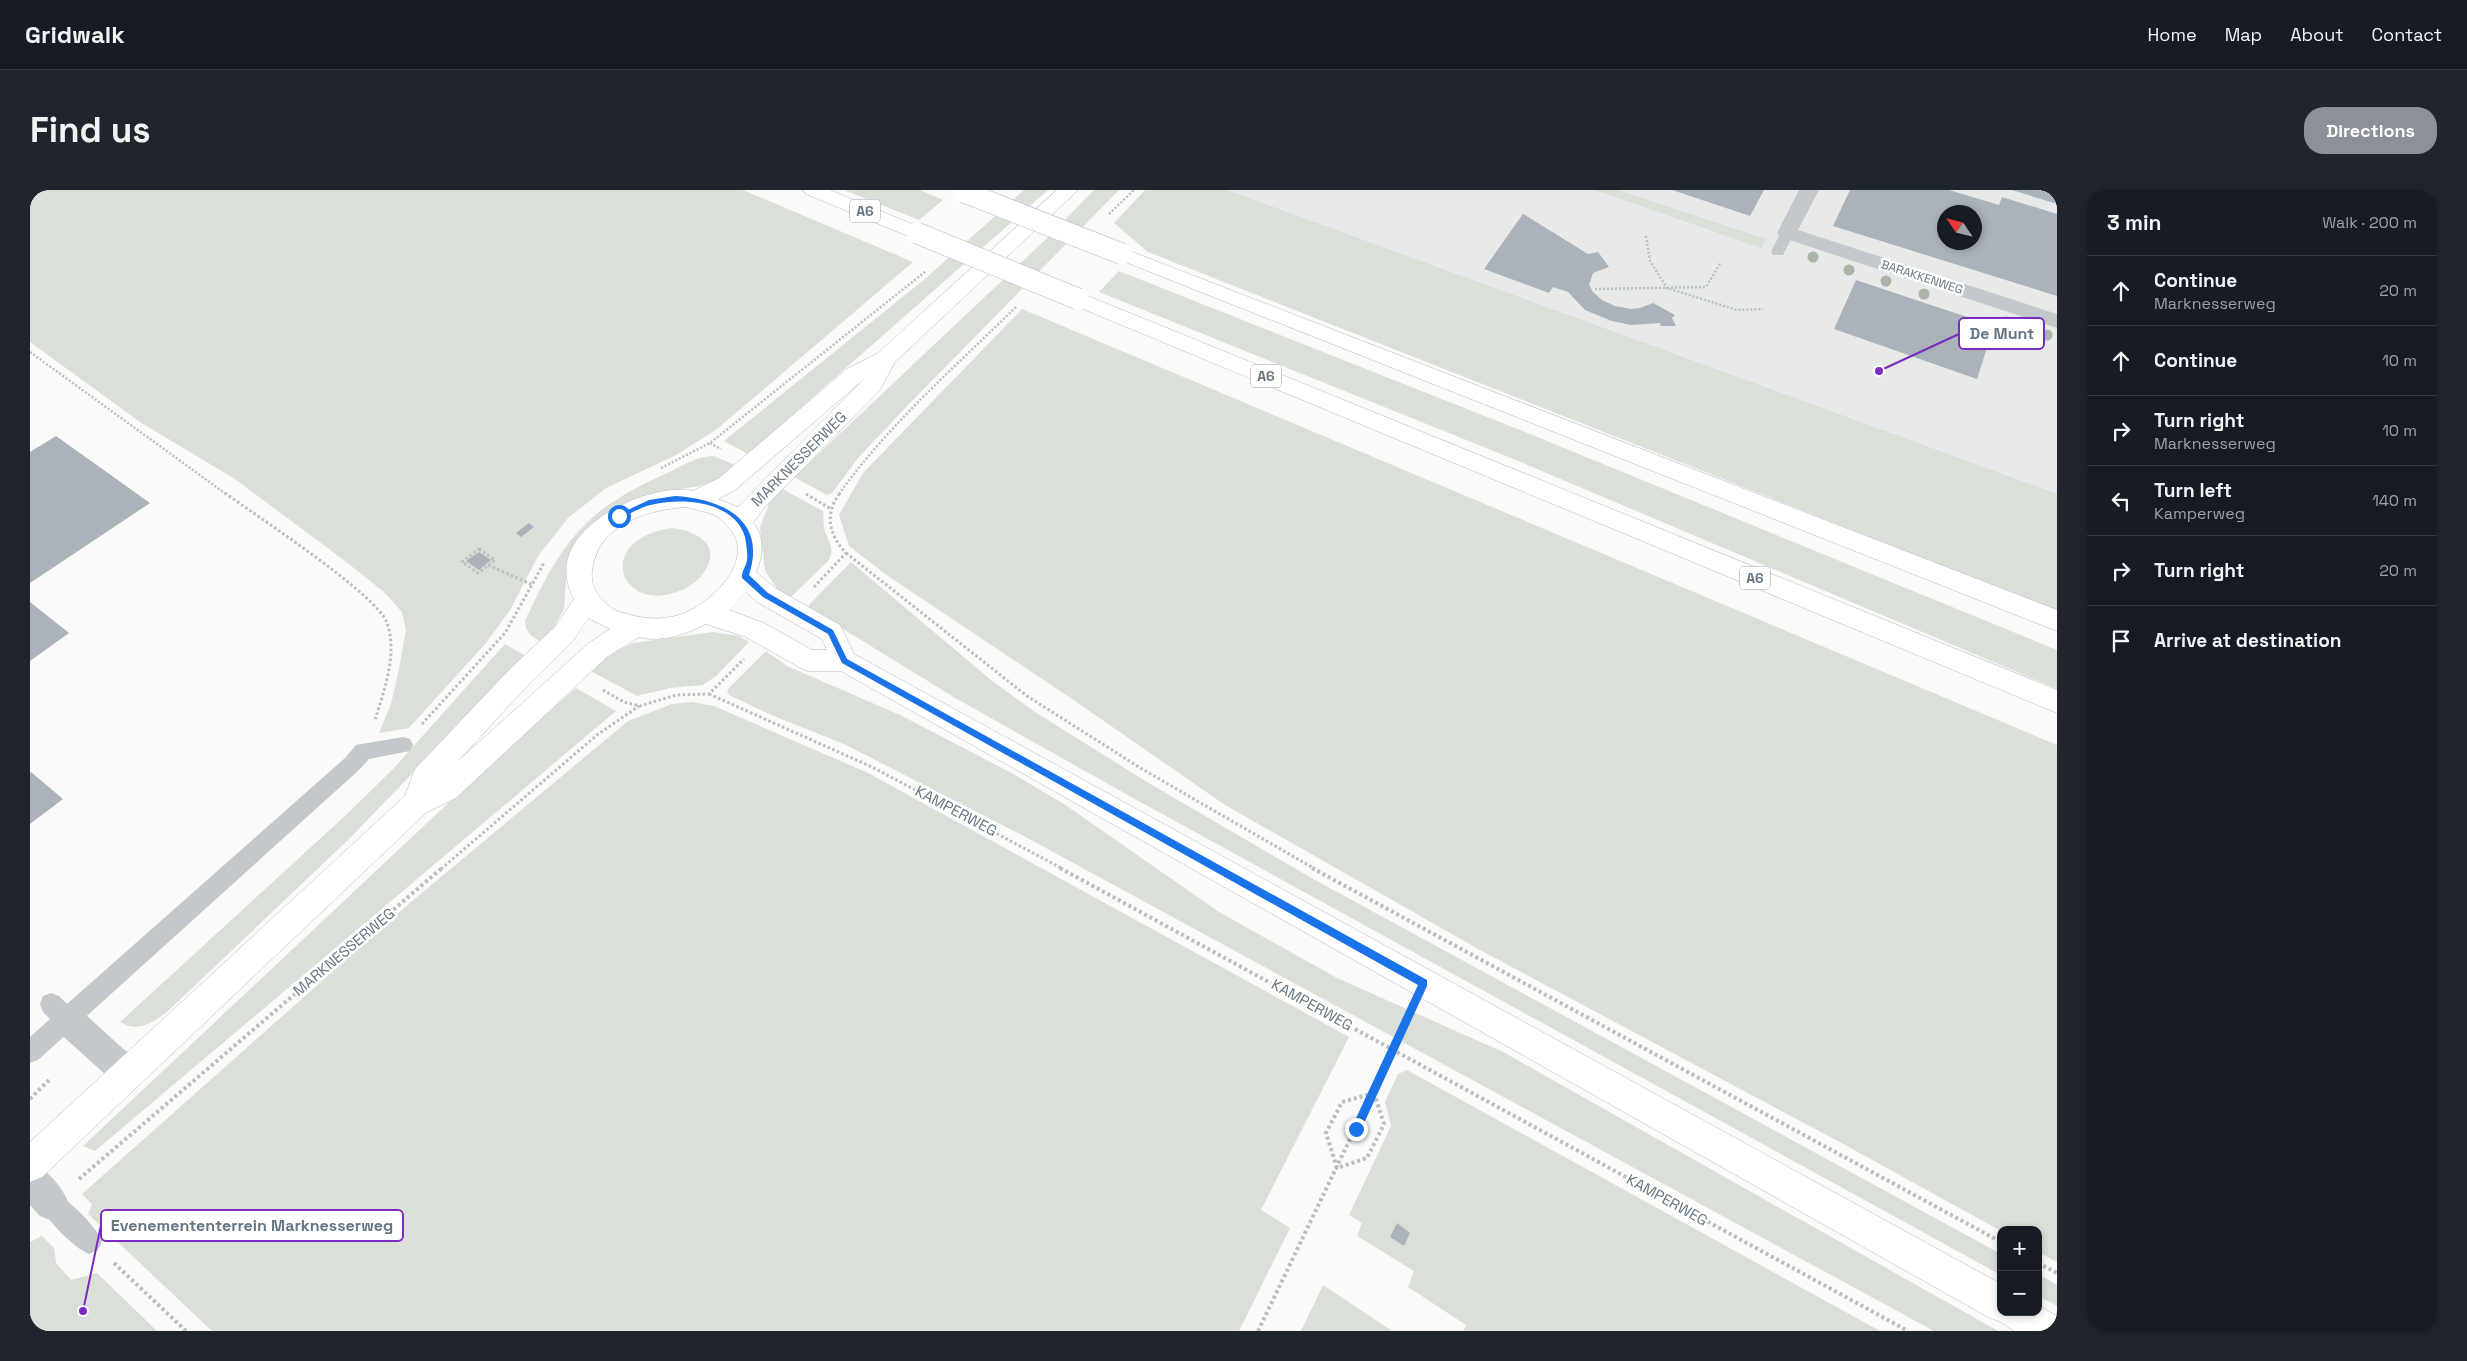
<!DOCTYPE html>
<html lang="en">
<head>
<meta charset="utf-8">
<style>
  body { margin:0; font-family:"Space Grotesk",sans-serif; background:#20242c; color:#f1f3f6 }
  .controls { position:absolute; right:15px; bottom:15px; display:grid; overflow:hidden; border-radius:10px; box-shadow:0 2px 8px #0003 }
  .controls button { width:45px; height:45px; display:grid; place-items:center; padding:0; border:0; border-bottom:1px solid #363941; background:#171b24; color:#f1f3f6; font:25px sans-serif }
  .compass { position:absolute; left:1907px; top:15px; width:45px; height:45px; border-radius:50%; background:#171b24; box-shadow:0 2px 8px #0003; rotate:305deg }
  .stop { position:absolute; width:15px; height:15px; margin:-11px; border:4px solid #1a73e8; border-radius:50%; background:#fff }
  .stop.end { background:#1a73e8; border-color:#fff; box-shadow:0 1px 5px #0008 }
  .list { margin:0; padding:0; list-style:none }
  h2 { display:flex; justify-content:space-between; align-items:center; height:65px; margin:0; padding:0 20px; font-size:21px }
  h2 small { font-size:16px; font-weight:400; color:#9ea1a6 }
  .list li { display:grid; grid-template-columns:32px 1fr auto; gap:15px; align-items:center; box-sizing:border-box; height:70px; padding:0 20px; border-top:1px solid #363941 }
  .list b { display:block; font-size:19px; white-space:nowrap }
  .list p { margin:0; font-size:16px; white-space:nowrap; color:#9ea1a6 }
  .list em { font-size:16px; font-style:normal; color:#9ea1a6 }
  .icon { flex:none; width:28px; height:28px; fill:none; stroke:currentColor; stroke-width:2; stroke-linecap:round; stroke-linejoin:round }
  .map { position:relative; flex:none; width:2027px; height:1141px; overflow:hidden; border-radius:20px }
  header { display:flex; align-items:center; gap:30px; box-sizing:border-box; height:70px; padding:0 25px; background:#171b24; border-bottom:1px solid #363941 }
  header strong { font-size:24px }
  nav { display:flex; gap:28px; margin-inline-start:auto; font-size:18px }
  .intro { display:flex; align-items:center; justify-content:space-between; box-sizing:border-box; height:120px; padding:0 30px }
  h1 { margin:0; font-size:35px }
  .button { padding:12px 22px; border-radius:20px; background:#8c9099; color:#fff; font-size:18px; font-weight:700 }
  main { display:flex; gap:30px; padding:0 30px }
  aside { flex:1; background:#171b24; border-radius:20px; box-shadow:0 2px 8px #0003 }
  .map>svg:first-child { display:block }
  .built { fill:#e8e9e9; fill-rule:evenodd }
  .green { fill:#dadfd7 }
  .building { fill:#aab3b9; fill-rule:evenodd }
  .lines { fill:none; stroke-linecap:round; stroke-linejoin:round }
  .secondary-casing { stroke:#b3babf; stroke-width:1 }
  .motorway-casing { stroke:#b4b9bd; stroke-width:1 }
  .path-far2 { stroke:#bbbfc2; stroke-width:2.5; stroke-dasharray:2 2; stroke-linecap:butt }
  .path-far1 { stroke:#bbbfc2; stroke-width:3; stroke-dasharray:2.5 2.5; stroke-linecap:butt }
  .path { stroke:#bbbfc2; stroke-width:4; stroke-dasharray:3 3; stroke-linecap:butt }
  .service { fill:#c3c8cc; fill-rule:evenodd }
  .minor { fill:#c3c8cc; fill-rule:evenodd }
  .secondary { fill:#fff; fill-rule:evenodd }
  .motorway { fill:#fff; fill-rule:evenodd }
  .motorway-bridge-casing { stroke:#b4b9bd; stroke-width:22; stroke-linecap:butt }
  .motorway-bridge { stroke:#fff; stroke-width:21 }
  .tree { fill:#aab4a7 }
  .route { fill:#1a73e8 }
  .labels { text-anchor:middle; stroke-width:5; stroke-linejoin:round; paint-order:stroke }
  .far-street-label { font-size:12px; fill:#657683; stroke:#fff }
  .shield { fill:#fff; stroke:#939fa8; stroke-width:1 }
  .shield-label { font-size:14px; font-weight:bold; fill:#657683 }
  .street-label { font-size:15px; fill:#657683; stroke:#fff }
  .leader { fill:none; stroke:#7b2cbf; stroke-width:2 }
  .callout-dot { fill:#7b2cbf; stroke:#fff; stroke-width:2 }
  .callout { fill:#fff; stroke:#7b2cbf; stroke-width:2 }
  .callout-label { font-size:16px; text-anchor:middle; font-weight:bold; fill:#657683 }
</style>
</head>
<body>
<header>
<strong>Gridwalk</strong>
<nav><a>Home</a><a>Map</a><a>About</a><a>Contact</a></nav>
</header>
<div class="intro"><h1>Find us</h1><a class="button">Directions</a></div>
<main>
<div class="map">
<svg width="2027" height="1141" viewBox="0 0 2027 1141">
  <rect width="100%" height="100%" fill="#fafaf8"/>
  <!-- built -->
  <path class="built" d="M1170,0H2027V309ZM1914,22H1944V52H1914Z"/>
  <!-- green -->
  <path class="green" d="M0,0H713L883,72L687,239L646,265L576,298L538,328L508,366L480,420L456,453L379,538L349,543L361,514L369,479L376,440L372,422L354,402L315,371L205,289L110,232L0,152Z
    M814,0H890L913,10L889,30Z
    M994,0H1018L718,264L694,251L896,88Z
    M1064,0H1089L878,215L828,268L802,303L797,305L764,287L1015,50Z
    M1115,0H1197L2027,304V421L1118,62L1084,33Z
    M1565,0H1588L1736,49L1731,58Z
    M1089,81L1495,242L2027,460V499L1481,268L1069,102Z
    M992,119L2027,555V1072L2008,1062V1040L1971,1041L1817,956L1450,760L1195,615L1045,511L858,386L819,356L809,325L833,283Z
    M684,266L707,276L689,289L669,296L616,305L601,310L578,323L537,377L534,419L523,439L511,452C502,446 495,443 495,431C531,353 554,320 635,284C651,277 666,266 684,266Z
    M752,299L793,321C794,327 793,332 794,337C796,350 807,358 798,371L761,407L748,400L735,381L730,337L740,311Z
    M642,338C662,340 690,352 677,377C672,388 663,395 652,400C591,427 561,350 642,338Z
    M821,372L961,490L1005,522L1117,592L1285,690L1971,1064V1085L1105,609L927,509L779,418V415Z
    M683,442L709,446L719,452L686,486L673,495L640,498L607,506L559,480L575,467L603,453Z
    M475,454L496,466L320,648L137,822C122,833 108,843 90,832L316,625L363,579Z
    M736,461L757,476L870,525L976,580L1034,614L1189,722L1307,788L1473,862L1968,1141H1904L990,644L814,554L739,524L699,505L697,501L699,498Z
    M546,498L586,521L65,961L53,956L478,557Z
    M662,512L684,516L838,583L1319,847L1231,1020L1260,1038L1209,1141H182L58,1024L62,1014L52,1004L381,712L598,531L642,514Z
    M1377,880L1850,1141H1433L1436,1135L1378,1097L1384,1081L1327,1046L1332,1033L1319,1025L1361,936L1355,912L1368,884Z
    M12,1046L24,1058L26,1073L41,1090L67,1083L127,1141H0V1052Z
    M2008,1084L2027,1095V1116L2008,1106Z
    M1293,1095L1362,1141H1271Z"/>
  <!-- building -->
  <path class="building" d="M1642,0H1734L1720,26Z
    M1820,0H1919L1969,15L1972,7L2027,24V106L1803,36ZM1914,22H1944V52H1914Z
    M1983,0H2027V14L1982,0Z
    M1493,24L1558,64L1568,62L1579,77L1563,83L1559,95L1563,102L1572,110L1585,116L1601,119L1610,118L1623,113L1645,125L1642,128L1646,136H1631L1630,133L1601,135L1582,131L1555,120L1538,102L1523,97L1519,103L1454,79Z
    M1826,90L1964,136L1947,189L1804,139Z
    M26,246L120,313L0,393V262Z
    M499,333L504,337L491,347L486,343Z
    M449,362L461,370L449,380L436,371Z
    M0,412L39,443L0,471Z
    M1,582L33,609L0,634V583Z
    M1367,1033L1380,1043L1374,1056L1360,1047Z"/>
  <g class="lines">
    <defs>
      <path id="secondary" d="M1027,0H1048L865,172L849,201L734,318L723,333C735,346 733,367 726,382L745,398L810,435L824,464L1971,1094V1122H2008V1115L2027,1126V1141H1984L1971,1132L1958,1127L811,481H778L769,477L716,447L676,434C657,444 630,453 609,447L577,467L426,608L397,622L12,987L0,992V952L375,606L385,579L481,478L525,437L544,409C516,357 571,320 614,306C629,302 648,297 663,301L689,288L817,179L848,163ZM834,189L708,317L688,309L705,300ZM656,317C666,320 680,322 688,327C692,329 696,335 699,338C728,369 680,416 649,425C633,430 616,429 601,425C595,423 588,422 583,419C570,410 560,398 562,381C567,335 615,320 656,317ZM716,402L727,412L792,449L797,460H782L734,433L699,420ZM558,428L580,439L559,453L427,572L499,494L543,451Z"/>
      <path id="motorway" d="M773,0H800L894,39L897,43L894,47L887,49L880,47L776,4Z
        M1092,58L2027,420V441L1085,68L1082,64L1085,60Z
        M1048,102L2027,500V523L1041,114L1038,109L1041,104Z"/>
    </defs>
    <!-- secondary casing -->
    <use href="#secondary" class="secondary-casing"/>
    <!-- motorway casing -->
    <use href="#motorway" class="motorway-casing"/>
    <!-- path-far2 -->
    <path class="path-far2" d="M1079,24L1104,0
      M1616,46L1620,71L1637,98L1707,120L1733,119
      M1565,99L1676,97L1691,72
      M0,162L196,304
      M680,253L691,259
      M631,278L680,253L896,81
      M809,304C859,234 925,177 986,117"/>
    <!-- path-far1 -->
    <path class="path-far1" d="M195,303C225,325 348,405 357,433C368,463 354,501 345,530
      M776,304L801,319
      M449,359L465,370L448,383L432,372Z
      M816,363L997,506L1112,579L1285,679
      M458,375L503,395
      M784,397L816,363C799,345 794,324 810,303
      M573,500L594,512L610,516L646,505L679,504L714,469
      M679,504L842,577L1033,679
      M392,534L475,443L514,373
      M411,679L567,545L609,516"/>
    <!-- path -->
    <path class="path" d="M1030,678L1878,1141
      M1282,678L1971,1052
      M1344,903L1354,934L1337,968L1307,978L1296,943L1312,912Z
      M0,909L19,890
      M49,989L412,678
      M84,1073L156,1141
      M2008,1073L2027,1083
      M1228,1141L1379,826"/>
    <!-- service -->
    <path class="service" d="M1757,39L1764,43L1753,65H1743L1741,62L1752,40Z
      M373,547L380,549L383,555L380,561L339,569L329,580L8,870L0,873V847L20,829L13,822L10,814L13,806L21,803L29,806L37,814L315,568L326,555Z
      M22,1002C38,1008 65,1035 72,1051L68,1060L59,1064C43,1057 16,1030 10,1014L13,1005Z"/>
    <!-- minor -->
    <path class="minor" d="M1769,0H1789L1768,40L2027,124V138L1750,47L1747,43Z
      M36,813L47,817L109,873L114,884L109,895L98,900L87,895L25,839L20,828L25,817Z
      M0,972C18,980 32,996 39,1014L34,1026L22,1031L10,1026L0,1015Z"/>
    <!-- secondary -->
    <use href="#secondary" class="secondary"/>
    <!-- motorway -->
    <use href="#motorway" class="motorway"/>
    <defs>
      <path id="motorway-bridge" d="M934,2L1092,64
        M887,43L1048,109"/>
    </defs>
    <!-- motorway-bridge casing -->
    <use href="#motorway-bridge" class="motorway-bridge-casing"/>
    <!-- motorway-bridge -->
    <use href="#motorway-bridge" class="motorway-bridge"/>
  </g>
  <!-- trees -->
  <g class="tree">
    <circle cx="1783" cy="67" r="5.5"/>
    <circle cx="1819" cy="80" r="5.5"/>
    <circle cx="1856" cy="91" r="5.5"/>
    <circle cx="1894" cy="104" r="5.5"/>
    <circle cx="1976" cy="132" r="5.5"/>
    <circle cx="2017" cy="145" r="5.5"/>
  </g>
  <!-- route -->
  <path class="route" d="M645,306C693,309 737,330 719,385L738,403L803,440L817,469L1397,790V796L1330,942L1326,943L1321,939L1388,795L812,473L798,444L733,407L712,388C711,382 716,377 717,370C718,364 716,353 715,347C704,311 654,308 625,314C612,316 601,324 589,328L585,326L619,310Z"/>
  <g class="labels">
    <!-- far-street labels -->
    <g class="far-street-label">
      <text transform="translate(1892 87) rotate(18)" y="4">BARAKKENWEG</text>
    </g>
    <!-- shield labels -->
    <g class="shield">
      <rect x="820" y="9.5" width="30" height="23" rx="4"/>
      <rect x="1221" y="174.5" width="30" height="23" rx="4"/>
      <rect x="1710" y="376.5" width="30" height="23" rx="4"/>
    </g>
    <g class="shield-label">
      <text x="835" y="26">A6</text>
      <text x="1236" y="191">A6</text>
      <text x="1725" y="393">A6</text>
    </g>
    <!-- street labels -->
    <g class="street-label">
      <text transform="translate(769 269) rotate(-45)" y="5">MARKNESSERWEG</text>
      <text transform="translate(926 621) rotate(28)" y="5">KAMPERWEG</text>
      <text transform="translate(314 762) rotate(-40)" y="5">MARKNESSERWEG</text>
      <text transform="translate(1282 815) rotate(29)" y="5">KAMPERWEG</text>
      <text transform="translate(1637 1010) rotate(29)" y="5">KAMPERWEG</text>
    </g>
  </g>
  <!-- callouts -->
  <path class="leader" d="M1849 181L1929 144M53 1121L71 1035"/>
  <g class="callout-dot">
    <circle cx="1849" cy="181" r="5"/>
    <circle cx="53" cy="1121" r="5"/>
  </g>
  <g class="callout">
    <rect x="1929" y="128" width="85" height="31" rx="5"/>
    <rect x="71" y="1020" width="302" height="31" rx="5"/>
  </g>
  <g class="callout-label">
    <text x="1972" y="149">De Munt</text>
    <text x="222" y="1041">Evenemententerrein Marknesserweg</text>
  </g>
</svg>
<div class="controls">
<button>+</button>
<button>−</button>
</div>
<svg class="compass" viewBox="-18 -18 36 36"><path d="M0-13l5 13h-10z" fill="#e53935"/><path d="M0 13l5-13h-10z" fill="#9ea1a6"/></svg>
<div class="stop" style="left:589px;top:326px"></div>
<div class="stop end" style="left:1326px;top:939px"></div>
</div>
<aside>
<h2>3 min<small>Walk · 200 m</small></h2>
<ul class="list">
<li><svg class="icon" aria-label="ahead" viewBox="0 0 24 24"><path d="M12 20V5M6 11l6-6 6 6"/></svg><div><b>Continue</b><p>Marknesserweg</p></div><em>20 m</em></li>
<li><svg class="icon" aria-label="ahead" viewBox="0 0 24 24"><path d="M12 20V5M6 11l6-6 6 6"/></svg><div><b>Continue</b></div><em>10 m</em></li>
<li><svg class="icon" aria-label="right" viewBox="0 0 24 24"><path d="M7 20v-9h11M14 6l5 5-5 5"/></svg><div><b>Turn right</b><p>Marknesserweg</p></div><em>10 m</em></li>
<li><svg class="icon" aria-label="left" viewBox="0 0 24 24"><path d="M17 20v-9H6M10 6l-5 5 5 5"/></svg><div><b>Turn left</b><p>Kamperweg</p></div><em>140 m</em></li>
<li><svg class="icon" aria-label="right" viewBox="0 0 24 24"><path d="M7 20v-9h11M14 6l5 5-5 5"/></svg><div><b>Turn right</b></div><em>20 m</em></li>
<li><svg class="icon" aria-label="arrive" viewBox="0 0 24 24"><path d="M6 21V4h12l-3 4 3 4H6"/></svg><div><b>Arrive at destination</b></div></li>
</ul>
</aside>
</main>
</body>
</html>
